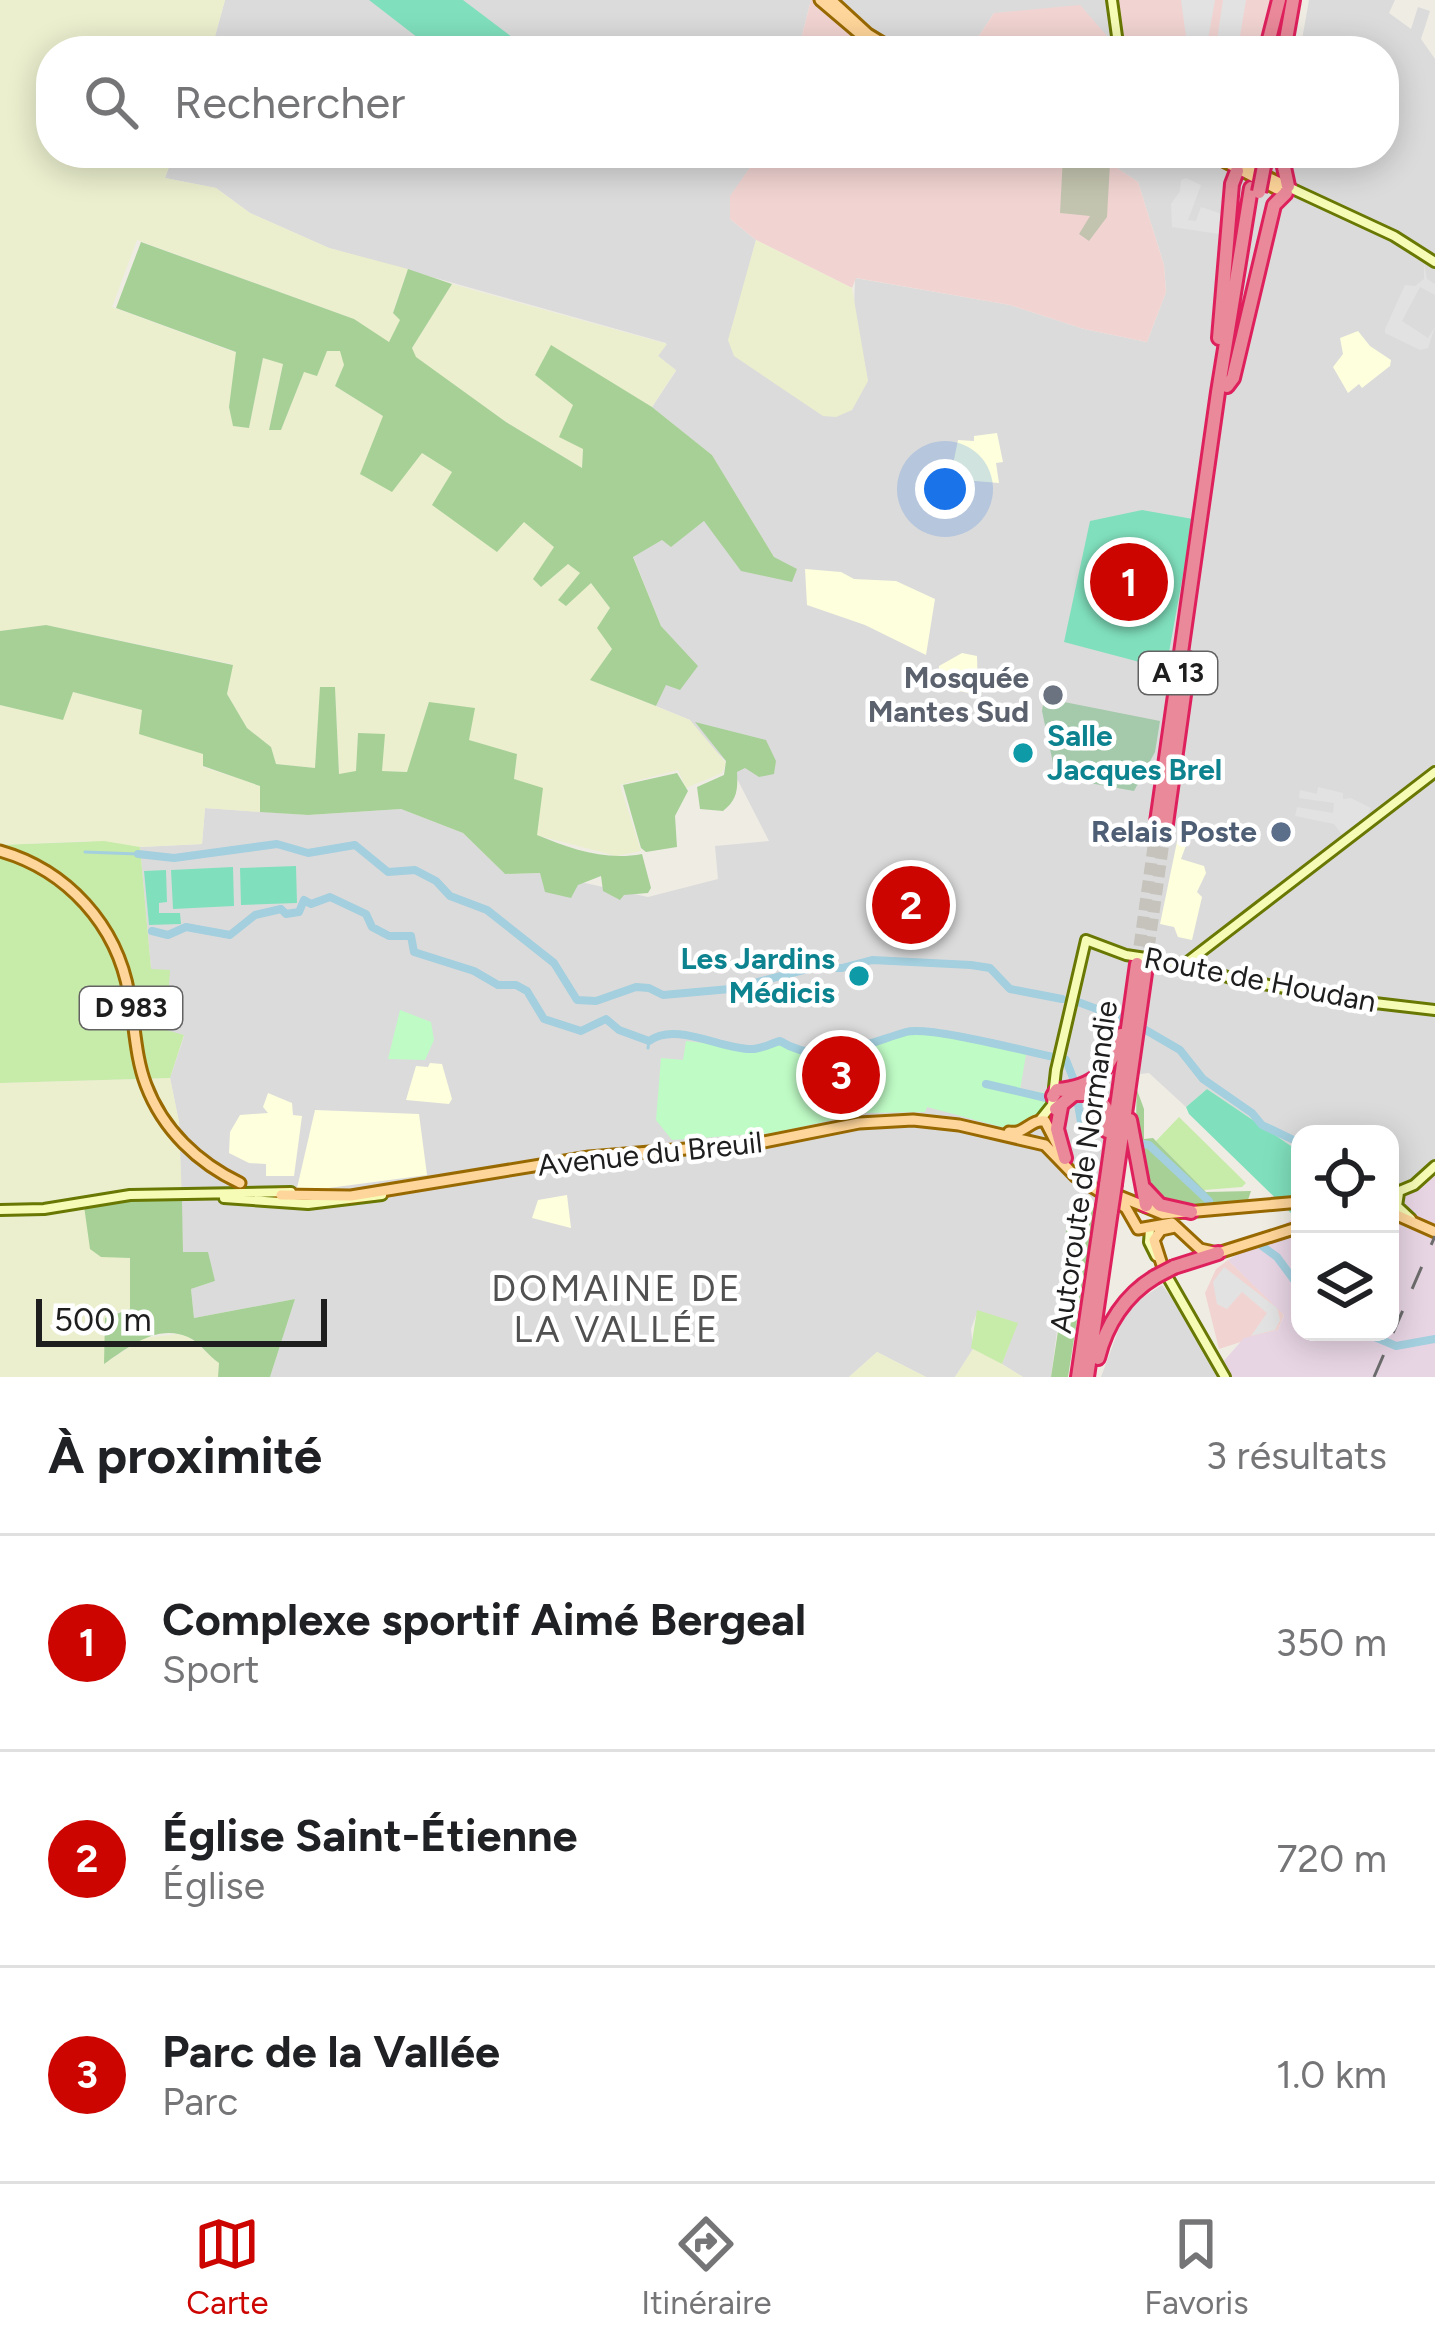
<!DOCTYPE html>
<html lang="fr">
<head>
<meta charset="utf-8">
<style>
  body { margin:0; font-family:Figtree,sans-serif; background:#f6f6f6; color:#202124 }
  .controls { position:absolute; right:36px; bottom:36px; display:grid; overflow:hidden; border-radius:24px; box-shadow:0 6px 30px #0003 }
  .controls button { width:108px; height:108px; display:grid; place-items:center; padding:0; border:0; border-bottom:3px solid #e0e0e0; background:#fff; color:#202124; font:60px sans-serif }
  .scale { position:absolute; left:36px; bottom:30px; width:291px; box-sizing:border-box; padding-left:12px; border:6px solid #1e1e1e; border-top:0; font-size:33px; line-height:42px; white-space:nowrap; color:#1e1e1e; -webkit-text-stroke:9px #fff; paint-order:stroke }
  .you { position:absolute; left:945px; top:489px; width:42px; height:42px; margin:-30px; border:9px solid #fff; border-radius:50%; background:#1a73e8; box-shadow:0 0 0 18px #1a73e833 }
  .badge { display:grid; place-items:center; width:78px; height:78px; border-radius:50%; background:#cc0500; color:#fff; font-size:39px; font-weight:700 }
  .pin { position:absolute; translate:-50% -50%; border:6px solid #fff; box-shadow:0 3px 12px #0006 }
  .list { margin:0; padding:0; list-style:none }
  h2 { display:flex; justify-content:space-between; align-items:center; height:156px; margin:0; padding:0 48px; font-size:51px }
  h2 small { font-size:39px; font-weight:400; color:#757577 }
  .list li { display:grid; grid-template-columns:78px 1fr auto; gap:36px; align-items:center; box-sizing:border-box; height:216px; padding:0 48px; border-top:3px solid #e0e0e0 }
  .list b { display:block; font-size:45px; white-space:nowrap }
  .list p { margin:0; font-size:39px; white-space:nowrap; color:#757577 }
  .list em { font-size:39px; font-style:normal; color:#757577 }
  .icon { flex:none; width:66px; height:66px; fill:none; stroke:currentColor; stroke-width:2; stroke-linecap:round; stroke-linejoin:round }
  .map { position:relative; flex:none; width:1435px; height:1377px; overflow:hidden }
  .search { position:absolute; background:#fff; box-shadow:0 6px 30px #0003; left:36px; right:36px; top:36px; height:132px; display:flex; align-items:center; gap:30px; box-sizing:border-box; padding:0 42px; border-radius:48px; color:#757577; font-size:45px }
  .sheet { height:804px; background:#fff }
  nav { display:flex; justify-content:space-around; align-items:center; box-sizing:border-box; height:168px; border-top:3px solid #e0e0e0; background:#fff; font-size:33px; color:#757577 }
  nav a { display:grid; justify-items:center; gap:6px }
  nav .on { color:#cc0500 }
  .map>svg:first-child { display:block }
  .residential { fill:#dcdbdb }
  .commercial { fill:#f1d4d2 }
  .industrial { fill:#e8d5e4 }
  .education { fill:#feffdd }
  .construction { fill:#c3c4af }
  .farmland { fill:#ebefce }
  .grass { fill:#c7eba8 }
  .forest { fill:#a7d097 }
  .cemetery { fill:#a4c9ab }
  .park { fill:#bffbc5 }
  .pitch { fill:#80e0bd }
  .parking { fill:#e2e2e2 }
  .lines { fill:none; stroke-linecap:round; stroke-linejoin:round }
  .stream { stroke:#a3cfde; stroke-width:3 }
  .river { stroke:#a3cfde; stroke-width:8 }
  .motorway-tunnel { stroke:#c5c3bc; stroke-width:12; stroke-dasharray:12 6; stroke-linecap:butt }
  .secondary-casing { stroke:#687802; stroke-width:14 }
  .primary-casing { stroke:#986900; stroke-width:15 }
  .motorway-casing { stroke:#de205d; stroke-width:18 }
  .secondary { stroke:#f6fbb6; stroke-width:8 }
  .primary { stroke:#fed59a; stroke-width:9 }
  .motorway { stroke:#e98999; stroke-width:12 }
  .rail { stroke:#6c6c6c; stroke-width:3; stroke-dasharray:24 24; stroke-linecap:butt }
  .motorway-bridge-casing { stroke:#de205d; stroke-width:18; stroke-linecap:butt }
  .motorway-bridge { stroke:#e98999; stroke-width:12 }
  .worship-dot { fill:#6b7280; stroke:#fff; stroke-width:4.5 }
  .culture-dot { fill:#0f9aa8; stroke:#fff; stroke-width:4.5 }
  .service-dot { fill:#5c6f8a; stroke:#fff; stroke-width:4.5 }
  .labels { text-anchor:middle; stroke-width:9; stroke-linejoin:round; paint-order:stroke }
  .shield { fill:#fff; stroke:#626262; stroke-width:3 }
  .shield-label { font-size:27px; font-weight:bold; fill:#1e1e1e }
  .worship-label { font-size:30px; font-weight:bold; fill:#5b616d; stroke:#fff; text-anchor:end }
  .culture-label { font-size:30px; font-weight:bold; fill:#0d838f; stroke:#fff; text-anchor:start }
  .service-label { font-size:30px; font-weight:bold; fill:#4e5e75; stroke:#fff; text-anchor:end }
  .street-label { font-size:30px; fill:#1e1e1e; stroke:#fff }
  .quarter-label { font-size:36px; letter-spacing:3px; fill:#515151; stroke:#fff }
</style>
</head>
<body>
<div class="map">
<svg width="1435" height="1377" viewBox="0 0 1435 1377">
  <rect width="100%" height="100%" fill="#efece4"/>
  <!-- residential -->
  <path class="residential" d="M225,0H811L798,51H211Z
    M823,0H1109L1116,47L994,13L969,51H869L844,17Z
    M1309,0H1395L1389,13L1411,29L1418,7L1430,11L1421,39L1435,59V1162L1413,1180L1390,1185V1134H1300V1152L1207,1089L1186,1107L1149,1073L1112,1077L1095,1206L1091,1205L1068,1248L1051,1377H1023L1002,1364L1010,1343L978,1310L971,1329L973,1349L955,1377H926L877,1352L849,1377H270L295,1299L194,1318L191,1289L215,1281L183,1252L179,1122L170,1078L184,1036L165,1031L151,969L140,847L202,844L205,808L308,815L401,809L463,833L505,874L540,873L648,897L718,879L715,846L769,841L730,765L698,734L690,720L656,706L666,684L697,666L661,626L633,556L663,539L671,546L704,521L774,557L712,455L652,407L676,371L658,356L666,343L329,248L250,213L216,188L165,178L174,153H760L730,197V219L756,240L729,341L868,381L854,311L855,278L1010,305L1084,329L1147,342L1166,292L1164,265L1138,182L1095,153H1384V51H1300Z
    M1162,1285L1188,1320L1218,1377H1101L1124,1315L1134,1303Z"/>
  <!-- commercial -->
  <path class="commercial" d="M811,0H823L844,17L869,51H798Z
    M1109,0H1270L1260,51H969L994,13L1080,5L1115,45Z
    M760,153H1095L1138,182L1164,265L1166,292L1147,342L1084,329L1010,305L856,278L852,288L756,240L730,219V196Z
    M1228,1260L1284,1314L1278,1330L1219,1349L1205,1293L1216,1269Z"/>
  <!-- industrial -->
  <path class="industrial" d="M1435,1162V1377H1218L1215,1371L1244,1338L1278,1330L1284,1315L1228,1260L1300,1214V1332H1390V1185L1413,1180Z"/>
  <!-- education -->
  <path class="education" d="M1358,331L1370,346L1391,360L1390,366L1362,388L1359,384L1348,393L1333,367L1343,354L1340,338Z
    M997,433L1003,462L996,463L999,483L950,479L958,440L974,441V436Z
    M805,569L841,572L854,579L896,581L935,599L926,655L865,625L807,605Z
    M962,653L977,656L978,694L938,688L939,666Z
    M1178,837L1188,840L1181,859L1204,866L1206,873L1197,892L1202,897L1192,940L1178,937L1174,927L1160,924Z
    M430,1063L442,1064L452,1099L449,1104L406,1100L416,1066L428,1067Z
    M268,1093L292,1103L293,1115L302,1116L294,1176H266V1164L249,1163L229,1153L230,1132L240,1115L268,1113L263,1107Z
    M315,1110L419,1114L427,1175L321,1189L297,1188Z
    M567,1195L571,1228L532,1218L538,1200Z"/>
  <!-- construction -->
  <path class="construction" d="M1048,153H1118L1121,166L1110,163L1107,217L1089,241L1079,234L1090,216L1060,213L1063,156Z"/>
  <!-- farmland -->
  <path class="farmland" d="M0,0H225L211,51H51V153H174L165,178L216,188L250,213L329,248L408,269L393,312L401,319L389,343L354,319L137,240L112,307L237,353L229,407L234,426L249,428L263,358L283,363L269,429L281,430L304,372L327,351H341L344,365L335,386L383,416L422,453L452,471L497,552L523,521L554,547L534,579L541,587L568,564L580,573L559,599L566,606L590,582L610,608L612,649L591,680L690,720L726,763L722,773L686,788L678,770L620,785L641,851L616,856L536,835L514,779L517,754L468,740L474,708L429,703L408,772L382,771L358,734L356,772L339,774L335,687H321L315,768L276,764L271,747L247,728L227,694L232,664L46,625L0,631Z
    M756,240L852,288L868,381L852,410L836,417L823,416L734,356L728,340Z
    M452,284L667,344L658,356L676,370L652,407L551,346L573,405L583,449L582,468L506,422L415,357L412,348Z
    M72,692L143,710L140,734L204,754L203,767L261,786L260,812L205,808L202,844L140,847L87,841L0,845V705L62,719Z
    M170,1078L179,1122L182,1201L131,1200L101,1257H130V1309L115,1312L104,1364L143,1338L179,1334L189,1337L219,1363L218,1377H0V1083Z
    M973,1349L1002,1364L1023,1377H955Z
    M877,1352L926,1377H849Z"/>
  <!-- grass -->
  <path class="grass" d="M104,841L140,847L151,969L170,970L166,1030L184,1035L170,1078L0,1083V845Z
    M1179,1117L1246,1183L1242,1187L1204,1190L1156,1141Z
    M977,1310L1018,1323L1002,1364L971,1348Z"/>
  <!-- forest -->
  <path class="forest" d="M141,242L354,319L389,342L400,320L393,313L408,269L452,284L412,348L416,357L506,422L582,468L583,449L559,437L573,405L535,375L551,345L652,407L712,455L774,557L797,569L792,582L741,571L704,521L671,547L662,540L633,557L661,626L698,666L680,690L666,685L656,706L590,680L612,649L597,628L610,608L591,583L566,606L558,600L580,573L568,564L541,587L533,579L554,547L524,522L497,552L432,505L452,472L422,453L392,492L360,474L383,416L335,386L344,365L340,351H327L317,376L304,372L281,430H269L283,364L263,358L249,428L233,426L229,407L236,352L116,308Z
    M46,625L233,665L227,694L247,728L271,747L276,764L315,768L320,687H335L339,774L356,771L358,733L385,734L382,771L407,772L429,702L475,708L469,740L517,754L514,779L543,788L537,835C571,849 605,861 642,854L651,888L648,893L624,895L620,900L603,891L601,876L578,885L571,898L545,892L540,873L505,874L463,833L401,809L308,815L260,812V786L203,766V754L139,734L142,710L73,692L63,720L0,705V631Z
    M695,722L766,740L776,761L774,774L759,777L745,768L737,772C738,790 737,800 723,811L700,809L697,787L724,775L726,761Z
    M677,773L688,791L675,816L677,847L646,852L641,848L623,785Z
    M1137,1090L1144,1109V1139L1153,1138L1206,1192L1251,1191L1248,1200C1228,1202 1202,1209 1182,1205C1133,1193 1135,1128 1137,1090Z
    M131,1200L182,1201L183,1252H208L215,1281L191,1289L194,1318L295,1299L270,1377H218L219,1363C208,1356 201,1343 188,1337C157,1323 127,1348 104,1364L105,1318L130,1309V1258L101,1257L90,1249L84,1206Z
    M1091,1204L1095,1206L1068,1377H1051L1067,1272L1066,1230Z"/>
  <!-- cemetery -->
  <path class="cemetery" d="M1044,698L1160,721L1155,752L1134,791L1056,777L1042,711Z"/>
  <!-- park -->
  <path class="park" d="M400,1010L431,1022L434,1040L425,1060L388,1059Z
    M921,1030L1027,1049L1020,1090L1050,1093L1043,1112L1009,1129L927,1107L925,1112L864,1113L773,1133L672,1140L656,1120L661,1058L683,1060L686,1041L756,1049L782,1045C822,1067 880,1039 921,1030Z"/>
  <!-- pitch -->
  <path class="pitch" d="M369,0H463L512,37L509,51H435Z
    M1142,510L1193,519L1166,669L1064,642L1090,521Z
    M296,866L297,903L241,905L240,868Z
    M233,867L234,906L173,909L171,870Z
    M166,870L167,902L159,903V913H180L181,924L149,925L144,871Z
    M1207,1089L1300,1152V1214L1296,1218L1189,1114L1186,1107Z"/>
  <!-- parking -->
  <path class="parking" d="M1181,0H1215L1206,51H1151L1165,50L1163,37L1172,36L1174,43L1187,44Z
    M1223,0H1246L1239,42L1217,40Z
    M1186,178L1201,185L1188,220L1196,221L1201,207L1222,214L1219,234L1172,227L1171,204L1180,191L1181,180Z
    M1424,262L1427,279L1435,284V295L1420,287L1402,321L1428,338L1435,327L1428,348L1420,350L1385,333V329L1405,285L1415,286L1424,279Z
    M1318,787L1343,793V799L1351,798L1371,808L1364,821L1376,815L1343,836L1334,824L1295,816L1297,807L1333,813L1334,803L1299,798L1300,790L1317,794Z
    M1224,1267L1277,1308L1280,1320L1275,1330L1251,1336L1267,1313L1242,1292L1227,1309L1217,1304L1213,1282Z"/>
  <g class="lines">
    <!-- stream -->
    <path class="stream" d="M85,852L138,854
      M648,1048L649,1041"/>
    <!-- river -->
    <path class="river" d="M138,854L174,858L277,844L308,853L355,845L388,872L415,870L436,881L450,896L487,910L554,963L577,1000L596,1001L636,987L649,988L663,995L730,989L812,968
      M152,931L168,935L186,927L230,935L255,915L281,909L286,914L299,912L304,900L311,904L330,897L366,914L372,927L389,936H411L414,952L474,971L498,985H516L527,991L544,1019L581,1031L606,1019L619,1030L649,1041C676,1021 722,1050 752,1049C761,1049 772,1043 780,1041C821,1067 865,1044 906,1032C929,1026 1025,1051 1054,1057
      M822,968H842L872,960L971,965L990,968L1010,989L1062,999
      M1078,1002L1121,1018
      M1144,1029L1180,1050L1203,1079L1252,1113L1262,1125L1300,1143
      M1066,1060L1075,1083
      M986,1084L1046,1098
      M1077,1098L1081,1122L1103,1131
      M1138,1143L1149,1145L1209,1201
      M1262,1246L1277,1257L1300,1288
      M1363,1332L1396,1346L1435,1339"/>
    <!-- motorway-tunnel -->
    <path class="motorway-tunnel" d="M1137,964L1157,822
      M1146,966L1166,824"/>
    <defs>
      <path id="secondary" d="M1112,0L1119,51
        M1284,185L1394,236L1435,262
        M1185,964L1435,772
        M1040,1120L1052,1105L1056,1070L1086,940L1126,955L1185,964L1231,978L1349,1000L1435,1010
        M1399,1193L1397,1206L1411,1219
        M1390,1195L1414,1185L1435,1166
        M224,1198L308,1204L382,1195
        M0,1210L44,1209L130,1195L291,1192
        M1150,1229L1149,1242L1156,1256
        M1163,1269L1225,1377"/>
      <path id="primary" d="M820,0L880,51
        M831,0L868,34L896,51
        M1208,153L1277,189L1278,182L1218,153
        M0,851C67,870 117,925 129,994C135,1025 135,1056 146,1085C163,1130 198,1163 240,1183
        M1009,1132C1025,1135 1030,1119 1045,1121L1062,1154
        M281,1195L351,1196L589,1157L759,1143L859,1123L913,1120L959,1125L1045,1145L1076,1177L1126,1208L1138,1229L1172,1223L1200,1249L1218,1253L1300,1227
        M1119,1196L1163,1214L1300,1202
        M1390,1212L1435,1232
        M1163,1268L1154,1240L1161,1230L1175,1227"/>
      <path id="motorway" d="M1266,51L1279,0
        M1284,51L1293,0
        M1281,153L1288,186
        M1237,163L1238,153
        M1264,166L1266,153
        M1219,338L1232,184L1237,171
        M1227,386L1233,378L1274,205L1286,193
        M1157,822L1218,392L1251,188
        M1166,824L1189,659
        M1053,1096L1057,1090C1094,1088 1111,1069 1121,1035
        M1061,1107L1057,1129L1065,1158
        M1056,1109L1074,1094H1094L1105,1107L1107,1131
        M1130,1120L1146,1205
        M1115,1184L1146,966
        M1106,1185L1137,964
        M1145,1189L1160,1205L1191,1212
        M1174,1267L1218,1253
        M1098,1358C1106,1325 1125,1295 1155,1277
        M1078,1377L1103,1206
        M1087,1377L1111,1211"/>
    </defs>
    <!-- secondary casing -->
    <use href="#secondary" class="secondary-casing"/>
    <!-- primary casing -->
    <use href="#primary" class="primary-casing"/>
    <!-- motorway casing -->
    <use href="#motorway" class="motorway-casing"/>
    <!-- secondary -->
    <use href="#secondary" class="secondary"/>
    <!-- primary -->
    <use href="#primary" class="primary"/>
    <!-- motorway -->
    <use href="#motorway" class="motorway"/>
    <!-- rail -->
    <path class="rail" d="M1374,1377L1435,1236"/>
    <defs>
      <path id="motorway-bridge" d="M1259,192L1264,166
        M1103,1206L1106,1185
        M1111,1211L1115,1184
        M1155,1277L1174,1267"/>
    </defs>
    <!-- motorway-bridge casing -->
    <use href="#motorway-bridge" class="motorway-bridge-casing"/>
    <!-- motorway-bridge -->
    <use href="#motorway-bridge" class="motorway-bridge"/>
  </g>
  <!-- markers -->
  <circle class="worship-dot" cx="1053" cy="695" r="12"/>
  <g class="culture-dot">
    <circle cx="1023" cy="753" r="12"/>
    <circle cx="859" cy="976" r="12"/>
  </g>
  <circle class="service-dot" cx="1281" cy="832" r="12"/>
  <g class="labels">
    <!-- shield labels -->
    <g class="shield">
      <rect x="1139" y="652" width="78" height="42" rx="9"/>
      <rect x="80" y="987" width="102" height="42" rx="9"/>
    </g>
    <g class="shield-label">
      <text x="1178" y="682">A 13</text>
      <text x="131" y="1017">D 983</text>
    </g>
    <!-- worship labels -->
    <g class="worship-label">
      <text x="1029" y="688">Mosquée<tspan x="1029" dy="34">Mantes Sud</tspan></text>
    </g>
    <!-- culture labels -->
    <g class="culture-label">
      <text x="1047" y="746">Salle<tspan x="1047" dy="34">Jacques Brel</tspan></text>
      <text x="835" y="969" text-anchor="end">Les Jardins<tspan x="835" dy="34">Médicis</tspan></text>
    </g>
    <!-- service labels -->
    <g class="service-label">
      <text x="1257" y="842">Relais Poste</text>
    </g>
    <!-- street labels -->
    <g class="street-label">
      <text transform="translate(1260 980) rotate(11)" y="10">Route de Houdan</text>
      <text transform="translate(650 1154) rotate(-6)" y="10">Avenue du Breuil</text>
      <text transform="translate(1084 1167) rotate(-82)" y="10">Autoroute de Normandie</text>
    </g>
    <!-- quarter labels -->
    <g class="quarter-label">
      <text x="617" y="1301">DOMAINE DE<tspan x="617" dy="41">LA VALLÉE</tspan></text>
    </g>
  </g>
</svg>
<div class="controls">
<button><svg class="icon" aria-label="locate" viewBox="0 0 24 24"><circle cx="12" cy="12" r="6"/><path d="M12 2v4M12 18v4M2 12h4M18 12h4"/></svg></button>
<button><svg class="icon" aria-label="layers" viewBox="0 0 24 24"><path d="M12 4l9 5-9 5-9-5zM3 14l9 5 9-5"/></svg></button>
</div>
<div class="scale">500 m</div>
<div class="you"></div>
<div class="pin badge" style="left:1129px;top:582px">1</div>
<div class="pin badge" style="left:911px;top:905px">2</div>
<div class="pin badge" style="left:841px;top:1075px">3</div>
<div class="search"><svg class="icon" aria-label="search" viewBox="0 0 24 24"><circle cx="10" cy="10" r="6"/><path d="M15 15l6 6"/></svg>Rechercher</div>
</div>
<section class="sheet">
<h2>À proximité<small>3 résultats</small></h2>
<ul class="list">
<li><span class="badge">1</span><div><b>Complexe sportif Aimé Bergeal</b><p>Sport</p></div><em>350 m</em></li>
<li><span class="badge">2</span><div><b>Église Saint-Étienne</b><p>Église</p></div><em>720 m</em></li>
<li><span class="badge">3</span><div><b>Parc de la Vallée</b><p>Parc</p></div><em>1.0 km</em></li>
</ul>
</section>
<nav>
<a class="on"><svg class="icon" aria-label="map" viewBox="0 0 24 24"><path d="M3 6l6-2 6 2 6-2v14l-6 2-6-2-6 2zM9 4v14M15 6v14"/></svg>Carte</a>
<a><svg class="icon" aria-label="directions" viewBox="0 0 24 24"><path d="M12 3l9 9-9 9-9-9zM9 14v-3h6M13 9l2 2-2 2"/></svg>Itinéraire</a>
<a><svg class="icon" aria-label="saved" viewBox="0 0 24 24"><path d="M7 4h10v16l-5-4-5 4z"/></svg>Favoris</a>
</nav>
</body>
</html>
